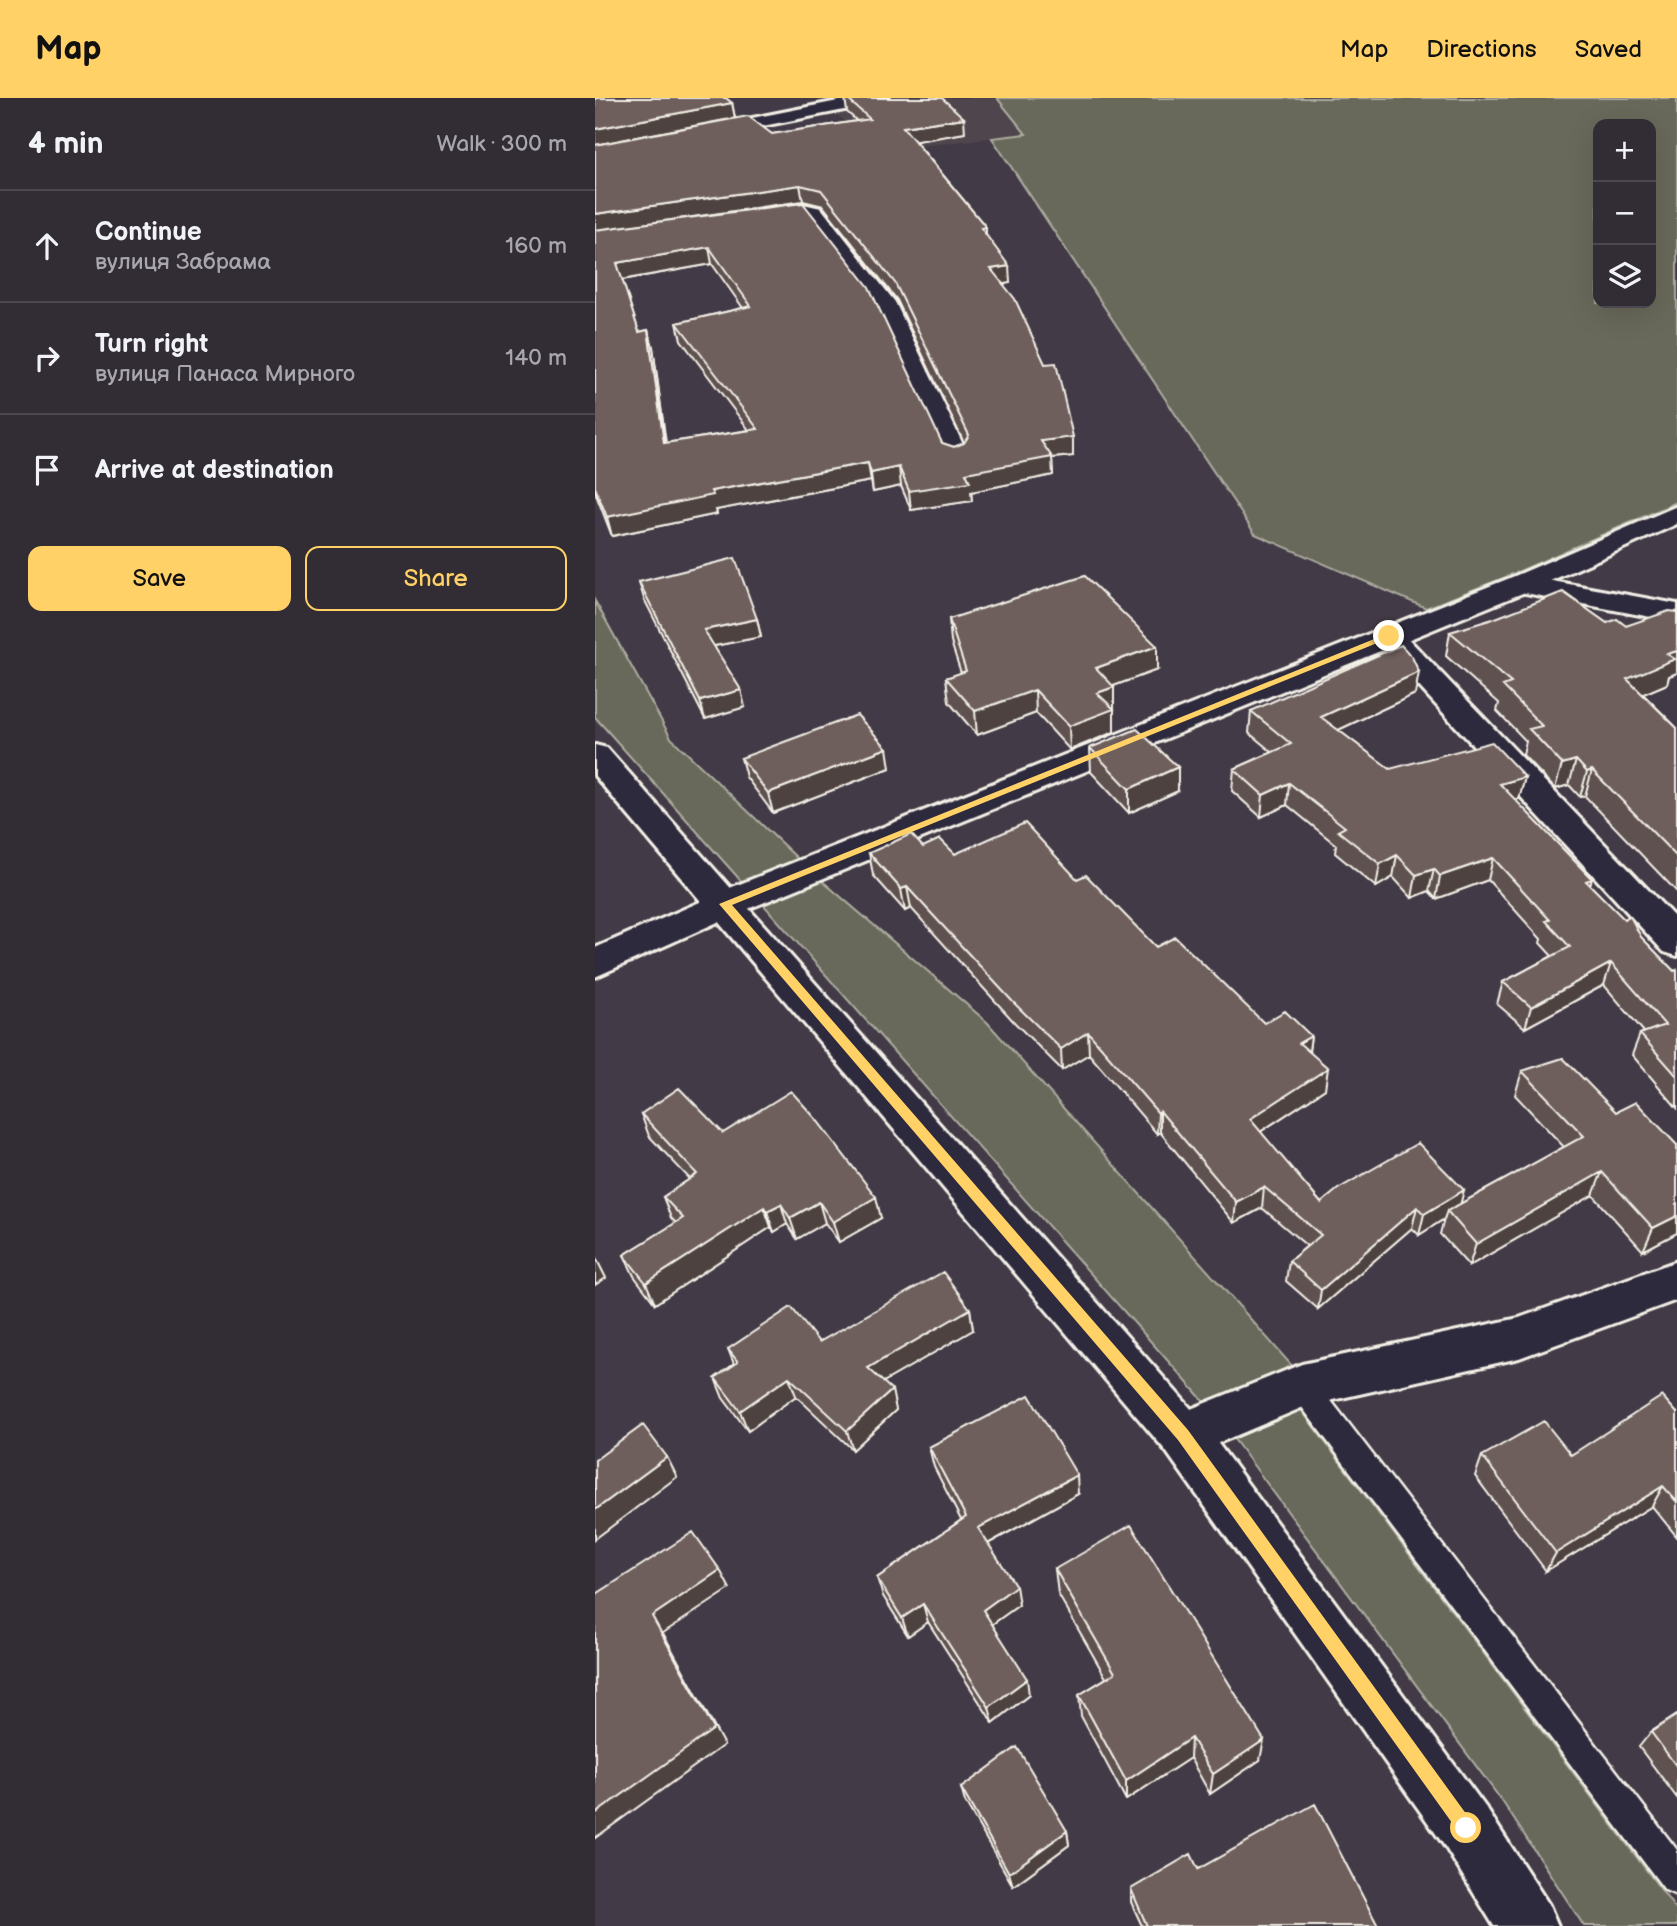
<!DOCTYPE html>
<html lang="en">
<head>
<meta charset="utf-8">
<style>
  body { margin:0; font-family:"Balsamiq Sans",sans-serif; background:#3a343c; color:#f1f3f6 }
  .controls { position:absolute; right:21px; top:21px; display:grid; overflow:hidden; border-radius:14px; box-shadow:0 7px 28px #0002 }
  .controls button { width:63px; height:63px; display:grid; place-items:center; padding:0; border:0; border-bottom:2px solid #4d484f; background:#322c34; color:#f1f3f6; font:35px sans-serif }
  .stop { position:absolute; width:21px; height:21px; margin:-16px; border:5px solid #ffd166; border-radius:50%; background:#fff }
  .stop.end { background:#ffd166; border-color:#fff; box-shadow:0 2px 7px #0008 }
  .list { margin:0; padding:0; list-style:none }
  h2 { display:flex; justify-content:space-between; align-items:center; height:91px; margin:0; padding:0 28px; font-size:30px }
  h2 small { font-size:23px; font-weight:400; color:#a8a7ac }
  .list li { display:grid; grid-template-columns:46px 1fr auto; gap:21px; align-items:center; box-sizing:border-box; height:112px; padding:0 28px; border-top:2px solid #4d484f }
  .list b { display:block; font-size:26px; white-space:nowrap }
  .list p { margin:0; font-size:23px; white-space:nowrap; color:#a8a7ac }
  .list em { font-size:23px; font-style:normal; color:#a8a7ac }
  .actions { display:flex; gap:14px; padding:21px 28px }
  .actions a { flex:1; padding:16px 0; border:2px solid #ffd166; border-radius:14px; text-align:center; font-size:24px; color:#ffd166 }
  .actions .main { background:#ffd166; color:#111 }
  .icon { flex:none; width:38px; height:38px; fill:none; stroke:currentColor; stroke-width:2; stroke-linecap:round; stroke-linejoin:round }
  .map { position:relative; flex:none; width:1082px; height:1828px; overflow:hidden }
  header { display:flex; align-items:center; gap:42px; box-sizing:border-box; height:98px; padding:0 35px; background:#ffd166; color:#111 }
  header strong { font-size:33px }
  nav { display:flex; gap:38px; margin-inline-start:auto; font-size:24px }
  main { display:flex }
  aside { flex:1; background:#322c34 }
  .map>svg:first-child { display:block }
  .built { fill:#4f454d }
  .green { fill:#67695a; stroke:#aeada1; stroke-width:2; fill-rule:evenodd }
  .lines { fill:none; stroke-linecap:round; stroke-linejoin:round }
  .service-casing { stroke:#f4f1e8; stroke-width:5 }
  .minor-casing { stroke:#f4f1e8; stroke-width:6 }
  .tertiary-casing { stroke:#f4f1e8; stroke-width:6 }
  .secondary-casing { stroke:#f4f1e8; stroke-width:6 }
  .service { fill:#2f2a3d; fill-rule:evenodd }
  .minor { fill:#2f2a3d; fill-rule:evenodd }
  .tertiary { fill:#2f2a3d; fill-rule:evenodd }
  .secondary { fill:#2f2a3d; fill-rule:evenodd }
  .wall { fill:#5f514f; stroke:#f4f1e8; stroke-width:2; fill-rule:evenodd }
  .shaded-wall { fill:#4d4240; stroke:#f4f1e8; stroke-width:2 }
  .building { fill:#6e5e5c; stroke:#f4f1e8; stroke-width:2; fill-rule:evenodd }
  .route { fill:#ffd166 }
</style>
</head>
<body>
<header>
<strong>Map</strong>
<nav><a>Map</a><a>Directions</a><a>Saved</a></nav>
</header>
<main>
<aside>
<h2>4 min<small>Walk · 300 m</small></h2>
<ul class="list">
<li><svg class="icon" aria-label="ahead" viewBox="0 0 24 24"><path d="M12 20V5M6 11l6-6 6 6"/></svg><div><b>Continue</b><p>вулиця Забрама</p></div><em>160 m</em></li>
<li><svg class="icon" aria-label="right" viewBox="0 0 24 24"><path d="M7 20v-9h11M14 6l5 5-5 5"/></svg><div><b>Turn right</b><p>вулиця Панаса Мирного</p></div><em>140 m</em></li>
<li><svg class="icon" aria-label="arrive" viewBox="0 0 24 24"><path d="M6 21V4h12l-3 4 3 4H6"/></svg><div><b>Arrive at destination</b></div></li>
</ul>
<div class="actions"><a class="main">Save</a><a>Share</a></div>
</aside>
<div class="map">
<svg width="1082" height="1828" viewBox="0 0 1082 1828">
  <rect width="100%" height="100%" fill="#423a46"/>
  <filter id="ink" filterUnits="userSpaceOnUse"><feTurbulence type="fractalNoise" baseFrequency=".0143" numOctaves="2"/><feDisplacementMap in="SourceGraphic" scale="14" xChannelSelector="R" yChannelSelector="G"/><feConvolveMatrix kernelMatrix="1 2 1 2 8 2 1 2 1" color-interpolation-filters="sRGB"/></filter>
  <g filter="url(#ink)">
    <!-- built -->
    <path class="built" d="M301,0H402L431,36L280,53L239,13Z"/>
    <!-- green -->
    <path class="green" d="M402,0H1082V404L911,479L831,510L660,436L397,40L431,36ZM1003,26H1056V205H1003Z
      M0,503L76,640L203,761L147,784L0,619Z
      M225,781L392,924L699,1270L612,1307L167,805Z
      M703,1308L1082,1813V1828H989L907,1703L636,1337Z"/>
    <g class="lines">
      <defs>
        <path id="service" d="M707,1274L717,1278L1082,1752V1797L1070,1792L697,1296L693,1287L697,1278Z"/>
        <path id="minor" d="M258,0H294L285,5L112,39L103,34L112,29Z
          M208,106L226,110L300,204L373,357L369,362L360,365L351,362L347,357L278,205L212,119L162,124L155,122L152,118L155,114L162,112Z
          M925,477L1082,506V524L915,492L911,486L915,480Z
          M794,529L805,532L1082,822V858L1069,854L783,544L779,538L783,532Z
          M130,793L143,797L148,806L143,815L0,879V850Z
          M1082,1163V1202L924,1260L711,1308L588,1360L571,1353L564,1337L571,1321L707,1266L924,1220Z"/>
        <path id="tertiary" d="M1082,408V426L935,492L143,815L130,819L117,815L112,806L117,797L915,480Z"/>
        <path id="secondary" d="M0,647L12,650L605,1321L891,1710L954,1807L963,1828H899L851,1750L571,1353L0,678Z"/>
      </defs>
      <!-- service casing -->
      <use href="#service" class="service-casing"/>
      <!-- minor casing -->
      <use href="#minor" class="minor-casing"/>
      <!-- tertiary casing -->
      <use href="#tertiary" class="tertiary-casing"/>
      <!-- secondary casing -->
      <use href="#secondary" class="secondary-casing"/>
      <!-- service -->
      <use href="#service" class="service"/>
      <!-- minor -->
      <use href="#minor" class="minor"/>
      <!-- tertiary -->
      <use href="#tertiary" class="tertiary"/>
      <!-- secondary -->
      <use href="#secondary" class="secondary"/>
    </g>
    <!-- wall -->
    <path class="wall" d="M0,0L137,5L140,20L177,36L262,23L252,14L250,0L370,35L320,43L391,129V137L415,185L408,186L478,358L457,360L458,377L376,394L377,403L316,412L306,388L278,394L276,383L121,412L122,416L17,438L0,394ZM208,103L228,108L302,202L369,345L359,349L347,345L208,105L44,127ZM117,166L148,210L82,225L86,242L154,332L71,345L58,249L53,232L44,234L27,182Z
      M44,484L162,521L166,539L119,548L150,609L110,621L49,501Z
      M1082,514V575L1074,578L1072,586L1048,596L1082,630V794L990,698L985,699L974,687L960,691L928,657L931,643L902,613L904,605L851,558L855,534L1012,525L1031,528Z
      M354,521L562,572L518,588L519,634L475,652L441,615L382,637L354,604L351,580L366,575L356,544Z
      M820,596L743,632L795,671L930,679L924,701L920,702L997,781L995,787L1079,873L1082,872V1010L1037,957L1045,936L1049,934L1009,887L930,930L902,906L908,884L957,858L945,845L946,841L893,782L841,801L834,793L817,800L798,779L781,789L740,755L741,747L692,707L666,719L637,693L639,671L677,654L654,635L656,613Z
      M495,650L583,693L534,715L496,674Z
      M146,660L295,670L178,715L151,679Z
      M328,749L482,781L561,849L669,925L716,938L714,953L730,991L665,1034L726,1105L865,1106L969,1049L920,997L927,973L1021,1014L1082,1047V1135L1048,1153L998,1097L874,1168L845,1136L849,1121L824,1137L817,1130L723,1211L691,1183L694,1163L712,1148L667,1110L639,1125L565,1034L562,1036L494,956L467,972L420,925L316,810L310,813L278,777L274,755Z
      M46,1016L128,1035L286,1120L244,1144L230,1125L202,1141L192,1126L179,1134L176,1129L60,1206L39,1178L29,1157L81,1125L76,1120L68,1099L95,1081L54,1038Z
      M375,1211L378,1232L288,1284L301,1312L258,1352L201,1298L153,1333L128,1300L120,1280L139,1266L133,1251L224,1244Z
      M1082,1315V1439L1057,1408L951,1473L880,1378L887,1358L976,1357Z
      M334,1349L483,1396L393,1446L424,1507L397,1526L434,1597L398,1625L333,1524L313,1538L288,1498L282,1480L366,1422L339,1369Z
      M460,1471L665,1662L615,1696L595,1660L531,1702L486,1618L484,1597L511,1580L463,1496Z
      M1082,1617V1700L1044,1649L1056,1634Z
      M366,1690L472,1733L474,1747L418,1788L370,1704Z
      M603,1771L783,1828H547L536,1804V1791Z"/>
    <!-- shaded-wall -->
    <path class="shaded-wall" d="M137,5L140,20L0,47V31Z
      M369,20L370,35L310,45L308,29Z
      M205,87L208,103L0,133V116Z
      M114,149L117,166L26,182L22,165Z
      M414,168L415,185L397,188L396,171Z
      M53,232L58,249L73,364L69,345Z
      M478,339V358L457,360L458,377L376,394L377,403L316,412L314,393L371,375L446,343Z
      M273,365L276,383L121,412L122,416L17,438L12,419L116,393Z
      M304,369L306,388L278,394L276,375Z
      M162,521L166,539L114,549L109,532Z
      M562,548V572L502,594L501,570Z
      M1082,553V575L1074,578L1072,586L1025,606L1032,581L1072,556Z
      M824,574L820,596L724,641L726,619Z
      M519,589V634L475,652L474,628L502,595Z
      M146,592L150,609L110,621L105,603Z
      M440,592L441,615L382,637L380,613Z
      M292,650L295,670L178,715L173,695Z
      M981,662L974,687L960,691L967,666Z
      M583,669V693L534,715V691Z
      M997,672L990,698L985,699L992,674Z
      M930,679L924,701L900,708L905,686Z
      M694,685L692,707L666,719L668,697Z
      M802,757L798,779L781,789L785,766Z
      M898,760L893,782L841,801L845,778Z
      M839,771L834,793L817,800L821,777Z
      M312,789L316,810L310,813L306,791Z
      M1016,865L1009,887L930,930L936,909Z
      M493,934L494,956L467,972L466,951Z
      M716,938L713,960L704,945Z
      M733,970L730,991L653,1042L655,1021Z
      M565,1013V1034L562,1036L563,1015Z
      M1007,1074L998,1097L874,1168L881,1146Z
      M669,1089L667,1110L639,1125L641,1104Z
      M869,1092L864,1112L852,1113L849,1121L824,1137L829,1116Z
      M281,1099L286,1120L244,1144L238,1124Z
      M224,1104L230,1125L202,1141L195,1120Z
      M186,1106L192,1126L179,1134L172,1113Z
      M169,1109L176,1129L60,1206L51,1185Z
      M822,1109L817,1130L723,1211L726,1192Z
      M1082,1118V1135L1048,1153L1058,1130Z
      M0,1158L11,1180L0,1187Z
      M375,1211L378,1232L278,1290L273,1270Z
      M194,1279L201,1298L153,1333L145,1313Z
      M297,1292L301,1312L258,1352L252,1333Z
      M72,1359L82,1379L0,1441V1412Z
      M482,1377L483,1396L387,1449L383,1430Z
      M1068,1388L1057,1408L951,1473L961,1455Z
      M125,1472L135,1491L68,1535L129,1647L0,1740V1716L57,1518Z
      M421,1488L424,1507L392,1530L388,1512Z
      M328,1506L333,1524L313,1538L307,1520Z
      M432,1581L434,1597L398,1625L394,1609Z
      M596,1640L595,1660L531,1702V1683Z
      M669,1642L665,1662L615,1696L618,1676Z
      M472,1733L474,1747L418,1788L414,1775Z"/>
    <!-- building -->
    <path class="building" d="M0,0H131L137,5L0,31Z
      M251,0H347L369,20L308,29L391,129L386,130L414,168L396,171L420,201L450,266L461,265L478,339L446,343L457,359L371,375L375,384L314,393L304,369L276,375L273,365L116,393L118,397L12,419L0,389V132L208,105L274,189L347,345L359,349L369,345L374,337L300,185L226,92L205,87L0,116V47L153,18L177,36L275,21ZM114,149L156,208L82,225L163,331L69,345L53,232L44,234L22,165Z
      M140,460L162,521L109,532L146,592L105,603L44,484Z
      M490,478L562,548L501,570L519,589L502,595L519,611L474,628L440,592L380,613L351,580L371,573L354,521Z
      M968,494L1012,525L1022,521L1031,528L1074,513L1082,514V553L1072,556L1080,561L1032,581L1082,630V759L997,672L992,674L981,662L967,666L934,631L947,628L908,588L916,585L855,534L898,521Z
      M806,547L817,559L824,574L726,619L795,671L897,644L930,679L905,686L997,781L991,783L1029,821L1035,818L1046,839L1079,873L1082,872V978L1045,936L1070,927L1016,865L936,909L908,884L975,849L951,823L955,822L898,760L845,778L839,771L821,777L802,757L785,766L743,733L750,729L694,685L668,697L639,671L696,646L656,613Z
      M262,617L292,650L173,695L146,660Z
      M542,631L583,669L534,691L495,650Z
      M430,725L482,781L491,777L561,849L580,839L669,925L690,913L716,938L704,945L733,970L655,1021L726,1105L743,1091L823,1045L869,1092L829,1116L822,1109L726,1192L694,1163L726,1137L669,1089L641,1104L565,1013L563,1015L493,934L466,951L418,904L312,789L306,791L274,755L316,736L328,749L345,741L360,756Z
      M968,960L1021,1014L1041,1004L1082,1047V1118L1058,1130L1007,1074L881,1146L852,1113L989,1038L927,973Z
      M84,990L128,1035L196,993L221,1021L281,1099L238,1124L224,1104L195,1120L186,1106L172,1113L169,1109L51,1185L29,1157L88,1120L68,1099L102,1076L46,1016Z
      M348,1174L375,1211L273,1270L297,1292L252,1333L194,1279L145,1313L120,1280L143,1264L133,1251L196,1209L224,1244Z
      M434,1297L482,1377L383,1430L421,1488L388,1512L432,1581L394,1609L328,1506L307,1520L282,1480L371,1419L334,1349Z
      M1067,1298L1082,1315V1404L1068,1388L961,1455L887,1358L949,1323L976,1357Z
      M48,1327L72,1359L0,1412V1362Z
      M536,1427L669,1642L618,1676L596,1640L531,1683L484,1597L520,1575L460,1471Z
      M98,1434L125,1472L57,1518L119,1631L0,1716V1497Z
      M1082,1617V1669L1056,1634Z
      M422,1649L472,1733L414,1775L366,1690Z
      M720,1706L783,1828H552L536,1791L596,1756L603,1771Z"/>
  </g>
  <!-- route -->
  <path class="route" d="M794,535L799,538L797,539L137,807L593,1332L877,1724L879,1730L877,1736L871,1738L865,1736L583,1342L124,806Z"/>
</svg>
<div class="controls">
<button>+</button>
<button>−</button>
<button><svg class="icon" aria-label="layers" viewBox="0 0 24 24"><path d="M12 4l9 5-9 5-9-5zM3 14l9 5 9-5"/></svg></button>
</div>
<div class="stop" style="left:871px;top:1730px"></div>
<div class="stop end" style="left:794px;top:538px"></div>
</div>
</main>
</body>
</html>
